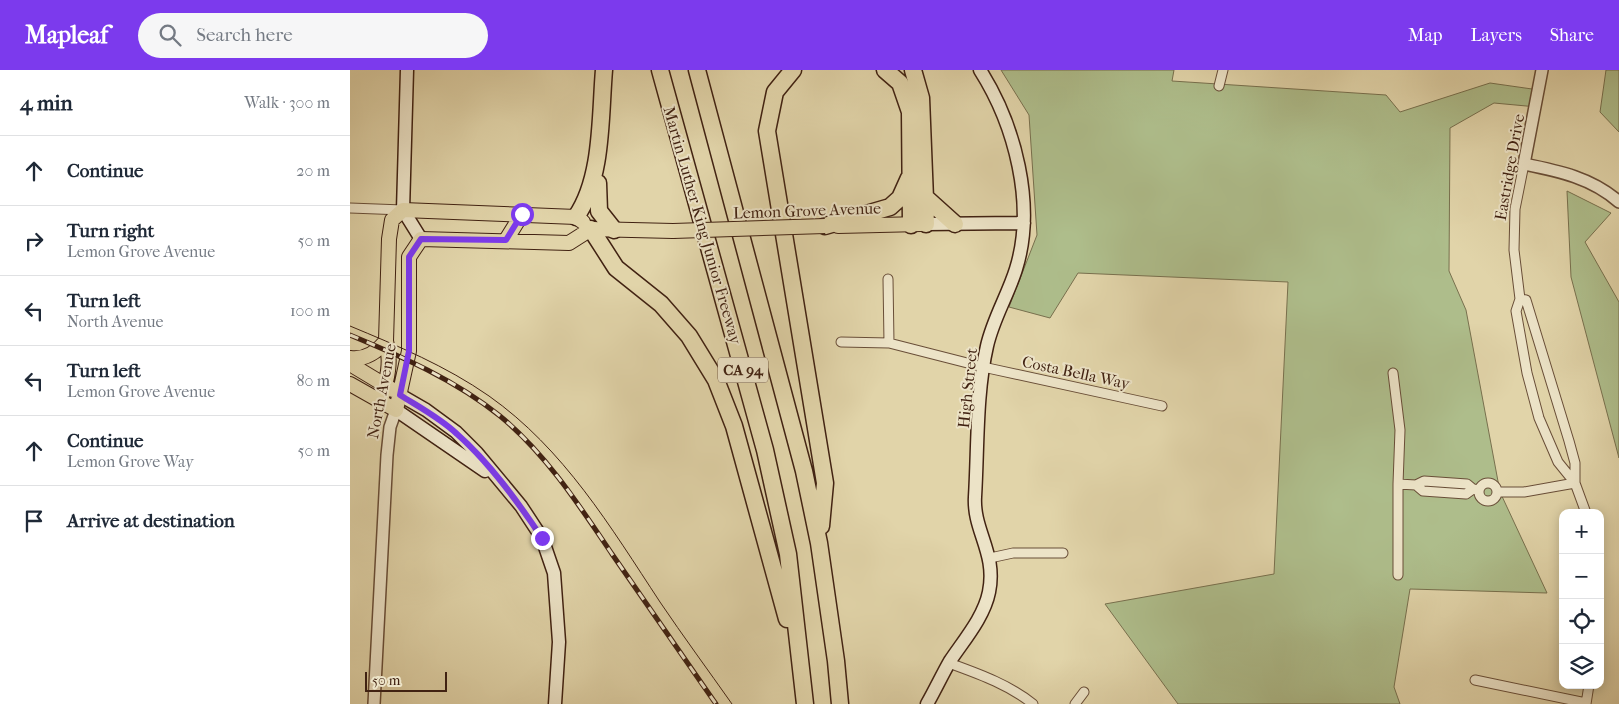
<!DOCTYPE html>
<html lang="en">
<head>
<meta charset="utf-8">
<style>
  body { margin:0; font-family:"IM FELL French Canon",serif; background:#f6f6f7; color:#1f2937 }
  .controls { position:absolute; right:15px; bottom:15px; display:grid; overflow:hidden; border-radius:10px; box-shadow:0 2px 12px #0003 }
  .controls button { width:45px; height:45px; display:grid; place-items:center; padding:0; border:0; border-bottom:1px solid #e0e1e3; background:#fff; color:#1f2937; font:25px sans-serif }
  .scale { position:absolute; left:15px; bottom:12px; width:82px; box-sizing:border-box; padding-left:5px; border:2px solid #412212; border-top:0; font-size:14px; line-height:18px; white-space:nowrap; color:#412212; -webkit-text-stroke:4px #ece3c7; paint-order:stroke }
  .stop { position:absolute; width:15px; height:15px; margin:-11px; border:4px solid #7c3aed; border-radius:50%; background:#fff }
  .stop.end { background:#7c3aed; border-color:#fff; box-shadow:0 1px 5px #0008 }
  .list { margin:0; padding:0; list-style:none }
  h2 { display:flex; justify-content:space-between; align-items:center; height:65px; margin:0; padding:0 20px; font-size:21px }
  h2 small { font-size:16px; font-weight:400; color:#747a83 }
  .list li { display:grid; grid-template-columns:32px 1fr auto; gap:15px; align-items:center; box-sizing:border-box; height:70px; padding:0 20px; border-top:1px solid #e0e1e3 }
  .list b { display:block; font-size:19px; white-space:nowrap }
  .list p { margin:0; font-size:16px; white-space:nowrap; color:#747a83 }
  .list em { font-size:16px; font-style:normal; color:#747a83 }
  .icon { flex:none; width:28px; height:28px; fill:none; stroke:currentColor; stroke-width:2; stroke-linecap:round; stroke-linejoin:round }
  .map { position:relative; flex:none; width:1269px; height:634px; overflow:hidden }
  header { display:flex; align-items:center; gap:30px; box-sizing:border-box; height:70px; padding:0 25px; background:#7c3aed; color:#fff }
  header strong { font-size:24px }
  nav { display:flex; gap:28px; margin-inline-start:auto; font-size:18px }
  .search { width:350px; height:45px; background:#f6f6f7; display:flex; align-items:center; gap:12px; box-sizing:border-box; padding:0 18px; border-radius:28px; color:#747a83; font-size:19px }
  main { display:flex }
  aside { flex:1; background:#fff }
  .map>svg:first-child { display:block }
  .green { fill:#aebd8b; stroke:#78704e }
  .lines { fill:none; stroke-linecap:round; stroke-linejoin:round }
  .minor-casing { stroke:#694e38; stroke-width:11 }
  .tertiary-casing { stroke:#694e38; stroke-width:14 }
  .secondary-casing { stroke:#412212; stroke-width:15 }
  .primary-casing { stroke:#412212; stroke-width:16 }
  .motorway-casing { stroke:#412212; stroke-width:19 }
  .minor { stroke:#ece3c7; stroke-width:9 }
  .tertiary { stroke:#ece3c7; stroke-width:11 }
  .secondary { stroke:#ece3c7; stroke-width:12 }
  .primary { stroke:#e1d4a9; stroke-width:14 }
  .motorway { stroke:#e1d4a9; stroke-width:16 }
  .tram { stroke:#412212; stroke-width:1 }
  .rail-casing { stroke:#412212; stroke-width:5 }
  .rail { stroke:#ece3c7; stroke-width:3; stroke-dasharray:9; stroke-linecap:butt }
  .primary-bridge-casing { stroke:#412212; stroke-width:16; stroke-linecap:butt }
  .primary-bridge { stroke:#e1d4a9; stroke-width:14 }
  .route { stroke:#7c3aed; stroke-width:6 }
  .labels { text-anchor:middle; stroke-width:4; stroke-linejoin:round; paint-order:stroke }
  .shield { fill:#ece3c7; stroke:#745c48; stroke-width:1 }
  .shield-label { font-size:15px; font-weight:bold; fill:#412212 }
  .street-label { font-size:16px; fill:#412212; stroke:#ece3c7 }
</style>
</head>
<body>
<header>
<strong>Mapleaf</strong>
<div class="search"><svg class="icon" aria-label="search" viewBox="0 0 24 24"><circle cx="10" cy="10" r="6"/><path d="M15 15l6 6"/></svg>Search here</div>
<nav><a>Map</a><a>Layers</a><a>Share</a></nav>
</header>
<main>
<aside>
<h2>4 min<small>Walk · 300 m</small></h2>
<ul class="list">
<li><svg class="icon" aria-label="ahead" viewBox="0 0 24 24"><path d="M12 20V5M6 11l6-6 6 6"/></svg><div><b>Continue</b></div><em>20 m</em></li>
<li><svg class="icon" aria-label="right" viewBox="0 0 24 24"><path d="M7 20v-9h11M14 6l5 5-5 5"/></svg><div><b>Turn right</b><p>Lemon Grove Avenue</p></div><em>50 m</em></li>
<li><svg class="icon" aria-label="left" viewBox="0 0 24 24"><path d="M17 20v-9H6M10 6l-5 5 5 5"/></svg><div><b>Turn left</b><p>North Avenue</p></div><em>100 m</em></li>
<li><svg class="icon" aria-label="left" viewBox="0 0 24 24"><path d="M17 20v-9H6M10 6l-5 5 5 5"/></svg><div><b>Turn left</b><p>Lemon Grove Avenue</p></div><em>80 m</em></li>
<li><svg class="icon" aria-label="ahead" viewBox="0 0 24 24"><path d="M12 20V5M6 11l6-6 6 6"/></svg><div><b>Continue</b><p>Lemon Grove Way</p></div><em>50 m</em></li>
<li><svg class="icon" aria-label="arrive" viewBox="0 0 24 24"><path d="M6 21V4h12l-3 4 3 4H6"/></svg><div><b>Arrive at destination</b></div></li>
</ul>
</aside>
<div class="map">
<svg width="1269" height="634" viewBox="0 0 1269 634">
  <rect width="100%" height="100%" fill="#e1d4a9"/>
  <filter id="stains"><feTurbulence type="fractalNoise" baseFrequency=".004" numOctaves="4"/><feColorMatrix values="0 0 0 0 .2 0 0 0 0 .09 0 0 0 0 .02 0 0 0 .5 -.17"/></filter>
  <radialGradient id="worn" r=".72"><stop offset=".6" stop-color="#630" stop-opacity="0"/><stop offset="1" stop-color="#630" stop-opacity=".3"/></radialGradient>
  <!-- green -->
  <path class="green" d="M651,0H824L822,11L1036,25L1050,42L1140,13L1189,20L1187,37L1144,33L1100,58L1099,201L1116,240L1150,422L1197,523L1060,519L1044,617L1050,634H828L755,534L924,504L938,212L728,203L700,248L659,237L687,165L679,45Z
    M1256,0H1269V62L1250,42Z
    M1217,121L1261,143L1235,172L1269,232V388L1221,207Z"/>
  <g class="lines">
    <defs>
      <path id="minor" d="M869,16L873,0
        M1174,94L1165,139L1164,180L1170,229L1166,241L1177,303L1189,348L1208,392L1225,413
        M0,138L53,140
        M538,209L539,273
        M1170,229L1176,230L1219,371L1225,393V413L1236,443
        M491,272L539,273L633,297L812,336
        M1043,303L1050,360L1048,414
        M1129 422a9 9 0 1 1 18 0a9 9 0 1 1-18 0Z
        M1066,415L1073,421L1116,424L1123,419
        M1147,422H1174L1225,413
        M640,488L663,483H713
        M1048,505V414L1066,415L1074,411L1117,414L1123,419L1129,420
        M599,593C629,604 658,614 683,634
        M1125,610L1236,633
        M725,634L734,622
        M1236,634L1239,615"/>
      <path id="tertiary" d="M1192,0L1174,94C1209,101 1242,108 1269,132
        M24,634L37,385L40,357L46,340"/>
      <path id="secondary" d="M57,0L53,140L71,169
        M576,154L674,153
        M50,325L76,340L106,362L127,383L171,436L192,468L204,503L209,572L205,634
        M46,340L135,401
        M577,634C585,620 592,605 600,591C614,570 634,547 639,522C647,483 623,461 625,427C628,377 626,324 637,276C643,249 658,225 666,199C686,135 665,55 630,0"/>
      <path id="primary" d="M488,156L571,154
        M156,170L172,144
        M0,288C14,290 26,283 36,271
        M0,294L43,320
        M0,314L46,340L59,281V187L71,169L219,173L241,159L323,161
        M31,330C37,310 42,292 36,271L39,169L42,150L53,140L226,147L233,152"/>
      <path id="motorway" d="M310,0L415,380L438,484L455,634
        M347,0L454,401L469,473L486,591L490,634
        M443,0L425,22L417,61L475,413L471,456
        M535,0L550,13L560,42L561,155
        M563,0L571,28L576,154
        M248,113L249,141L264,160
        M575,127L605,154
        M226,147C253,108 250,46 254,0
        M475,156L540,137L550,128L559,108
        M241,159L266,198L311,234L339,266L366,310L384,356L437,549"/>
    </defs>
    <!-- minor casing -->
    <use href="#minor" class="minor-casing"/>
    <!-- tertiary casing -->
    <use href="#tertiary" class="tertiary-casing"/>
    <!-- secondary casing -->
    <use href="#secondary" class="secondary-casing"/>
    <!-- primary casing -->
    <use href="#primary" class="primary-casing"/>
    <!-- motorway casing -->
    <use href="#motorway" class="motorway-casing"/>
    <!-- minor -->
    <use href="#minor" class="minor"/>
    <!-- tertiary -->
    <use href="#tertiary" class="tertiary"/>
    <!-- secondary -->
    <use href="#secondary" class="secondary"/>
    <!-- primary -->
    <use href="#primary" class="primary"/>
    <!-- motorway -->
    <use href="#motorway" class="motorway"/>
    <!-- tram -->
    <path class="tram" d="M0,256C48,276 96,296 139,326C214,379 260,456 310,532C333,566 358,600 382,634"/>
    <defs>
      <path id="rail" d="M0,265C53,287 105,310 150,346C196,384 229,435 262,484C297,534 331,584 366,634"/>
    </defs>
    <!-- rail casing -->
    <use href="#rail" class="rail-casing"/>
    <!-- rail -->
    <use href="#rail" class="rail"/>
    <defs>
      <path id="primary-bridge" d="M323,161L475,156"/>
    </defs>
    <!-- primary-bridge casing -->
    <use href="#primary-bridge" class="primary-bridge-casing"/>
    <!-- primary-bridge -->
    <use href="#primary-bridge" class="primary-bridge"/>
  </g>
  <g class="lines">
    <!-- route -->
    <path class="route" d="M172,144L156,170L71,169L59,187V281L50,325C69,337 90,348 107,364C140,393 168,432 192,468"/>
  </g>
  <g class="labels">
    <!-- shield labels -->
    <rect class="shield" x="368" y="287.5" width="50" height="25" rx="4"/>
    <g class="shield-label">
      <text x="393" y="305">CA 94</text>
    </g>
    <!-- street labels -->
    <g class="street-label">
      <text transform="translate(1159 97) rotate(-80)" y="6">Eastridge Drive</text>
      <text transform="translate(457 140) rotate(-2)" y="6">Lemon Grove Avenue</text>
      <text transform="translate(353 155) rotate(74)" y="6">Martin Luther King Junior Freeway</text>
      <text transform="translate(726 302) rotate(12)" y="6">Costa Bella Way</text>
      <text transform="translate(617 318) rotate(-84)" y="6">High Street</text>
      <text transform="translate(31 321) rotate(-79)" y="6">North Avenue</text>
    </g>
  </g>
  <rect width="100%" height="100%" filter="url(#stains)"/>
  <rect width="100%" height="100%" fill="url(#worn)"/>
</svg>
<div class="controls">
<button>+</button>
<button>−</button>
<button><svg class="icon" aria-label="locate" viewBox="0 0 24 24"><circle cx="12" cy="12" r="6"/><path d="M12 2v4M12 18v4M2 12h4M18 12h4"/></svg></button>
<button><svg class="icon" aria-label="layers" viewBox="0 0 24 24"><path d="M12 4l9 5-9 5-9-5zM3 14l9 5 9-5"/></svg></button>
</div>
<div class="scale">50 m</div>
<div class="stop" style="left:172px;top:144px"></div>
<div class="stop end" style="left:192px;top:468px"></div>
</div>
</main>
</body>
</html>
